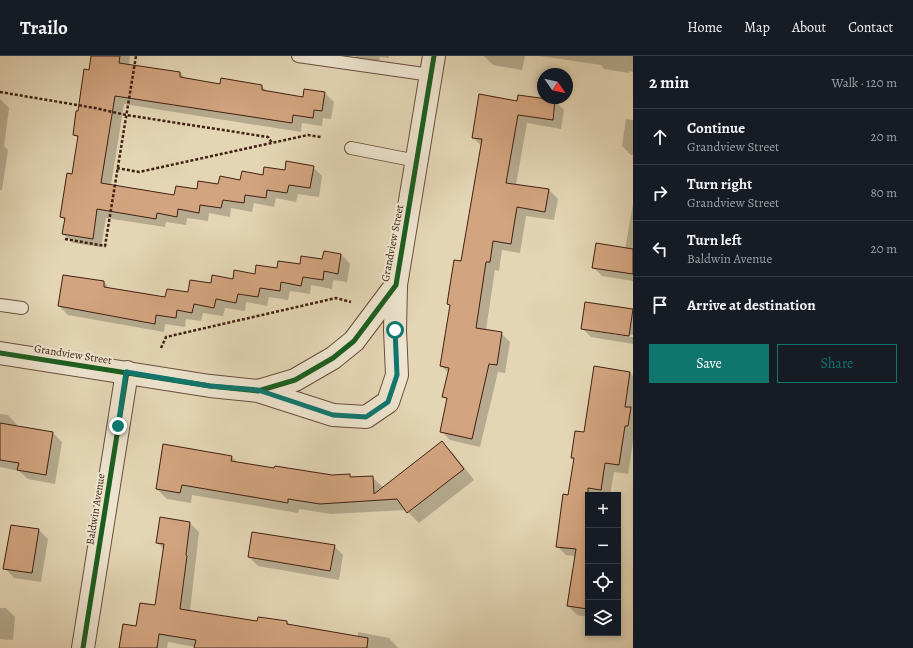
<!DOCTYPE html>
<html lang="en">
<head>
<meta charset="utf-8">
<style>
  body { margin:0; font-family:Alegreya,serif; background:#20242c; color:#f1f3f6 }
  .controls { position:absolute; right:12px; bottom:12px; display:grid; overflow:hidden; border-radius:0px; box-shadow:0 2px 6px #0003 }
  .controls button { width:36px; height:36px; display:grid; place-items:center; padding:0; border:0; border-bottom:1px solid #363941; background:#171b24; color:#f1f3f6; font:20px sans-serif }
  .compass { position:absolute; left:537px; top:12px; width:36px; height:36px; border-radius:50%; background:#171b24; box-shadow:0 2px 6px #0003; rotate:124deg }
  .stop { position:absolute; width:12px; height:12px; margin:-9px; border:3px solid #0f766e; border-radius:50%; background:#fff }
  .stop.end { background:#0f766e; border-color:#fff; box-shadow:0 1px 4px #0008 }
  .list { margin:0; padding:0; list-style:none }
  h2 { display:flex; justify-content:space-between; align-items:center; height:52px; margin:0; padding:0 16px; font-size:17px }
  h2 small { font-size:13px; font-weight:400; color:#9ea1a6 }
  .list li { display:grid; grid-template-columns:26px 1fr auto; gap:12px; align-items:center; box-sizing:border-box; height:56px; padding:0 16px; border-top:1px solid #363941 }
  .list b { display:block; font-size:15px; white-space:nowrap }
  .list p { margin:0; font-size:13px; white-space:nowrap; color:#9ea1a6 }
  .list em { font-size:13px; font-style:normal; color:#9ea1a6 }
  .actions { display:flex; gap:8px; padding:12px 16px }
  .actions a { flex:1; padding:9px 0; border:1px solid #0f766e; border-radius:0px; text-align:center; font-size:14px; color:#0f766e }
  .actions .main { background:#0f766e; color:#fff }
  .icon { flex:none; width:22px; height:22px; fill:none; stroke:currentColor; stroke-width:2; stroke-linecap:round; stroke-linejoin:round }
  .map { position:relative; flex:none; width:633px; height:592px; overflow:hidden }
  header { display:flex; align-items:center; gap:24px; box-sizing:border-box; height:56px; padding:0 20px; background:#171b24; border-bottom:1px solid #363941 }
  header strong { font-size:19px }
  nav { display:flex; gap:22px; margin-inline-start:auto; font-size:14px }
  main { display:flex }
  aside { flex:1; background:#171b24 }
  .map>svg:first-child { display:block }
  .shadow { fill:#0003 }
  .building { fill:#d2a47f; stroke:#402012 }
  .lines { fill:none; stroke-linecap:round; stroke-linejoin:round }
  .lane-casing { stroke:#694e3b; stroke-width:14 }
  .street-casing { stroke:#694e3b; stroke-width:24 }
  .path { stroke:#402012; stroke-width:2.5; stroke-dasharray:3 2; stroke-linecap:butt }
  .lane { stroke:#ede4cf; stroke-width:12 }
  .street { stroke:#ede4cf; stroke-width:22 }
  .cycleway-casing { stroke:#ede4cf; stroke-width:8 }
  .cycleway { stroke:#1b5e20; stroke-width:5 }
  .route { stroke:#0f766e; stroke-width:5 }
  .labels { text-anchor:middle; stroke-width:4; stroke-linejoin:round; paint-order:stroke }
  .street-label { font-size:11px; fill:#402012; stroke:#ede4cf }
</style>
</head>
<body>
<header>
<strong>Trailo</strong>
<nav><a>Home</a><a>Map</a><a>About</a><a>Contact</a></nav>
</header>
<main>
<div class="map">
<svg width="633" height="592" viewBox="0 0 633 592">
  <rect width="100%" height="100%" fill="#e4d6b5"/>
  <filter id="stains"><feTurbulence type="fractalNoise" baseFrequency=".005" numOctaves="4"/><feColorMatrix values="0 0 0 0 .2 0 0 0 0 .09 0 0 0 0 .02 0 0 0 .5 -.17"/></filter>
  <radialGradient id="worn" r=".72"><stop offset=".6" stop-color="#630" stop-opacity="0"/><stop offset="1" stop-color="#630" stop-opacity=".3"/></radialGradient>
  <!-- shadow -->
  <path class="shadow" d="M92,0H130L129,9L180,17L186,23L220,29L262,30L268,37L303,42L325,37L334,46L331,63L323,62L322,70L302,67L301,76L124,48L111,129L175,140L286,115L313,111L322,120L319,141L298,138L296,146L276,142L274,151L254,147L252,156L231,152L230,161L209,157L208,165L187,162L186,169L166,166L165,171L106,162L101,191L73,187L63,178L65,164L62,161L73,119L79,83L74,78L90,15Z
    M355,0H389V2L380,1L379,8L360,5Z
    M484,0H525L522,14L493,9Z
    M540,0H633V16L629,15V17L604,13L601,9Z
    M0,43L9,52L4,90L8,94L2,134H0Z
    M555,45L564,54L561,73L527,67L516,129L549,134L558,143L554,164L526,160L520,197L502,194L499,215L495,214L486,274L501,277L510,286L505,317L498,316L480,391L450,384L441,375L448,345L444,340L449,317L441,310L451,251L448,248L462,206L482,91L473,81L518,46Z
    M626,63L633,64V99H631L622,90Z
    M633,148V225L602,220L593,211L625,193Z
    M341,198L350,208L347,226L333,224L332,233L311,229L310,238L290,235L288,244L269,241L267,250L246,246L245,255L225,252L223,260L203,257L201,265L186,263L185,271L165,268L164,276L68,259L59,250L104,226L110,233L166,242L188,238L211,228L323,204Z
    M586,247L633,254V279L591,273V275L633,281V288L591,281L582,272Z
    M595,311L630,317L633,320V386L628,418L614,416L610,439H588V502L566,499L557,490L569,440L574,404L572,402L585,377Z
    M0,358L8,359L17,369L16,371L53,377L62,386L55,428L28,423L19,415L0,411Z
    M442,386L453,397L474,424L419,467L406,454L331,458L299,453L298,457L192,439L191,447L167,443L157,433L232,401L238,407L332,420L349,419L352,422L372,421L384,432Z
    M618,453L620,456L618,472Z
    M160,462L190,467L199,476L190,555L258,566H287L290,569L358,581V576L389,582L398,592H195L196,591L168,586L167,592H121L137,571L156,550L164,494L157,486Z
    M12,470L39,474L48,483L41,526L14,522L5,512Z
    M334,490L343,499L339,524L258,510L249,501Z
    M588,507V561L577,559L568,550Z
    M0,552H6L15,561L13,584L0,583Z"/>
  <!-- building -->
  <path class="building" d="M91,0H120L119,7L180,16V21L220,28L221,22L262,29V34L303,41L304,33L325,36L322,55L314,54L313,62L293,59L292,67L115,40L101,127L174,139L176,130L197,133L198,125L218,128L220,120L240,124L242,115L263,119L264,111L285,114L286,105L314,110L310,132L289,129L287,137L267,134L266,142L245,139L244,147L223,144L221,152L200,149L199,157L178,153L177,161L157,157L156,163L97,153L93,183L62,178L65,162L60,161L67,117L72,118L78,80L73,79L76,55H78L84,13L89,14Z
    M479,38L517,45L518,39L555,44L553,64L518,59L506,127L549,133L545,156L517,151L511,188L493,185L490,206H486L476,272L502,276L497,309L489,308L472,383L440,376L447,342L442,341L449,312L440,310L450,249L447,248L454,204L461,205L482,83L472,82Z
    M596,187L633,193V218L592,212Z
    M324,195L341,198L338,218L324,215L323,224L303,221L301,230L281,226L280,235L260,232L258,241L238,238L236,247L216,243L214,252L194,248L192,257L177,254L176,262L156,259L155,268L58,250L63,219L104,225V231L165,241L167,233L188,236L190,224L211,227L212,219L233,223L234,214L255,218L256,209L277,212L278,205L300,208L301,200L322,203Z
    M585,246L633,253L629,280L581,273Z
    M594,310L630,316L625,351H631L628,370H625L619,409L605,407L601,434L588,432V553L567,550L576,493L556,491L563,438L568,439L574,402H571L575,375L584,376Z
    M0,367L53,376L46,419L17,414L19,407L0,404Z
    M442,385L464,413L407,457L397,443L320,448L288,443V447L182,429L180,437L156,433L163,388L232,400L231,405L274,412L275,410L332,419L350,418V421L373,420L374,438Z
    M160,461L190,466L186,499L187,500L180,553L257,565L258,561L266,562L287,565V568L368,582L367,592H194L196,584L159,578L157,592H119L123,568L136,570L140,547L155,549L164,488L156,487Z
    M11,469L39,473L32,517L3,513Z
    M252,476L335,489L330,515L248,501Z"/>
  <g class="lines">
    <defs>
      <path id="lane" d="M298,0L431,19
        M351,92L417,105
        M0,249L22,252"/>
      <path id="street" d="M0,297L210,330L258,335L295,324L333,302L354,285L396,229L434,0
        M258,335L333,359L366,361L388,346L397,319L395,274L396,229
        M83,592L127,316"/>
    </defs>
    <!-- lane casing -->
    <use href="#lane" class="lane-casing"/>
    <!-- street casing -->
    <use href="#street" class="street-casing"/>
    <!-- path -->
    <path class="path" d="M0,36L95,52L126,59L268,81L272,87
      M117,112L139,116L308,79L321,81
      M65,183L105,190L136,0
      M161,292L166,281L336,242L351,246"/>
    <!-- lane -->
    <use href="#lane" class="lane"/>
    <!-- street -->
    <use href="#street" class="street"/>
    <defs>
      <path id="cycleway" d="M0,297L210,330L258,335L295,324L333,302L354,285L396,229L434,0
        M83,592L127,316"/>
    </defs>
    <!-- cycleway casing -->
    <use href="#cycleway" class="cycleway-casing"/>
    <!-- cycleway -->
    <use href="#cycleway" class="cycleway"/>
  </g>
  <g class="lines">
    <!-- route -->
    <path class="route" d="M118,370L126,316L210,330L258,334L333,359L366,361L388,346L397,319L395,274"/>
  </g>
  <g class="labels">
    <!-- street labels -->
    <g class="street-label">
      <text transform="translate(392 187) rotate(-79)" y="4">Grandview Street</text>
      <text transform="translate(73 298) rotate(9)" y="4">Grandview Street</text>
      <text transform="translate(95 453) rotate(-81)" y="4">Baldwin Avenue</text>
    </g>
  </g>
  <rect width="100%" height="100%" filter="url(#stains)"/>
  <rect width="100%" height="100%" fill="url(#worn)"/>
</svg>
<div class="controls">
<button>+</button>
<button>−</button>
<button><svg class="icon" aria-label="locate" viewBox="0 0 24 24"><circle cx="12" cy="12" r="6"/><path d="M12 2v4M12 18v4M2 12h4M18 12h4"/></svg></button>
<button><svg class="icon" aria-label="layers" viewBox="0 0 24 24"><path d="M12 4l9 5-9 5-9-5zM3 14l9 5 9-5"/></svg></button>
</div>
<svg class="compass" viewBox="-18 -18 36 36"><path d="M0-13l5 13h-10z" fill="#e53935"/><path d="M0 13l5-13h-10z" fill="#9ea1a6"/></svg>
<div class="stop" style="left:395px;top:274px"></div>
<div class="stop end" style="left:118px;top:370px"></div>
</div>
<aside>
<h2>2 min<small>Walk · 120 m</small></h2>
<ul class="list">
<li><svg class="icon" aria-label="ahead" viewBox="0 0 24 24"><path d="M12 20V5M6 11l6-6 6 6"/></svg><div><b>Continue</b><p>Grandview Street</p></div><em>20 m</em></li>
<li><svg class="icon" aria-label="right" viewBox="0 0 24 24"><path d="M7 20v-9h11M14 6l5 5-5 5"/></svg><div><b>Turn right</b><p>Grandview Street</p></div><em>80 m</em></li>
<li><svg class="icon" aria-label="left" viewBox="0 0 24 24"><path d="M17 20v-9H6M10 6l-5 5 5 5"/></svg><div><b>Turn left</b><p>Baldwin Avenue</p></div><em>20 m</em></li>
<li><svg class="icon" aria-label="arrive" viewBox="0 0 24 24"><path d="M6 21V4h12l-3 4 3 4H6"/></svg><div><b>Arrive at destination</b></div></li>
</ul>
<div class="actions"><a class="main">Save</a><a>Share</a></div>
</aside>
</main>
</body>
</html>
